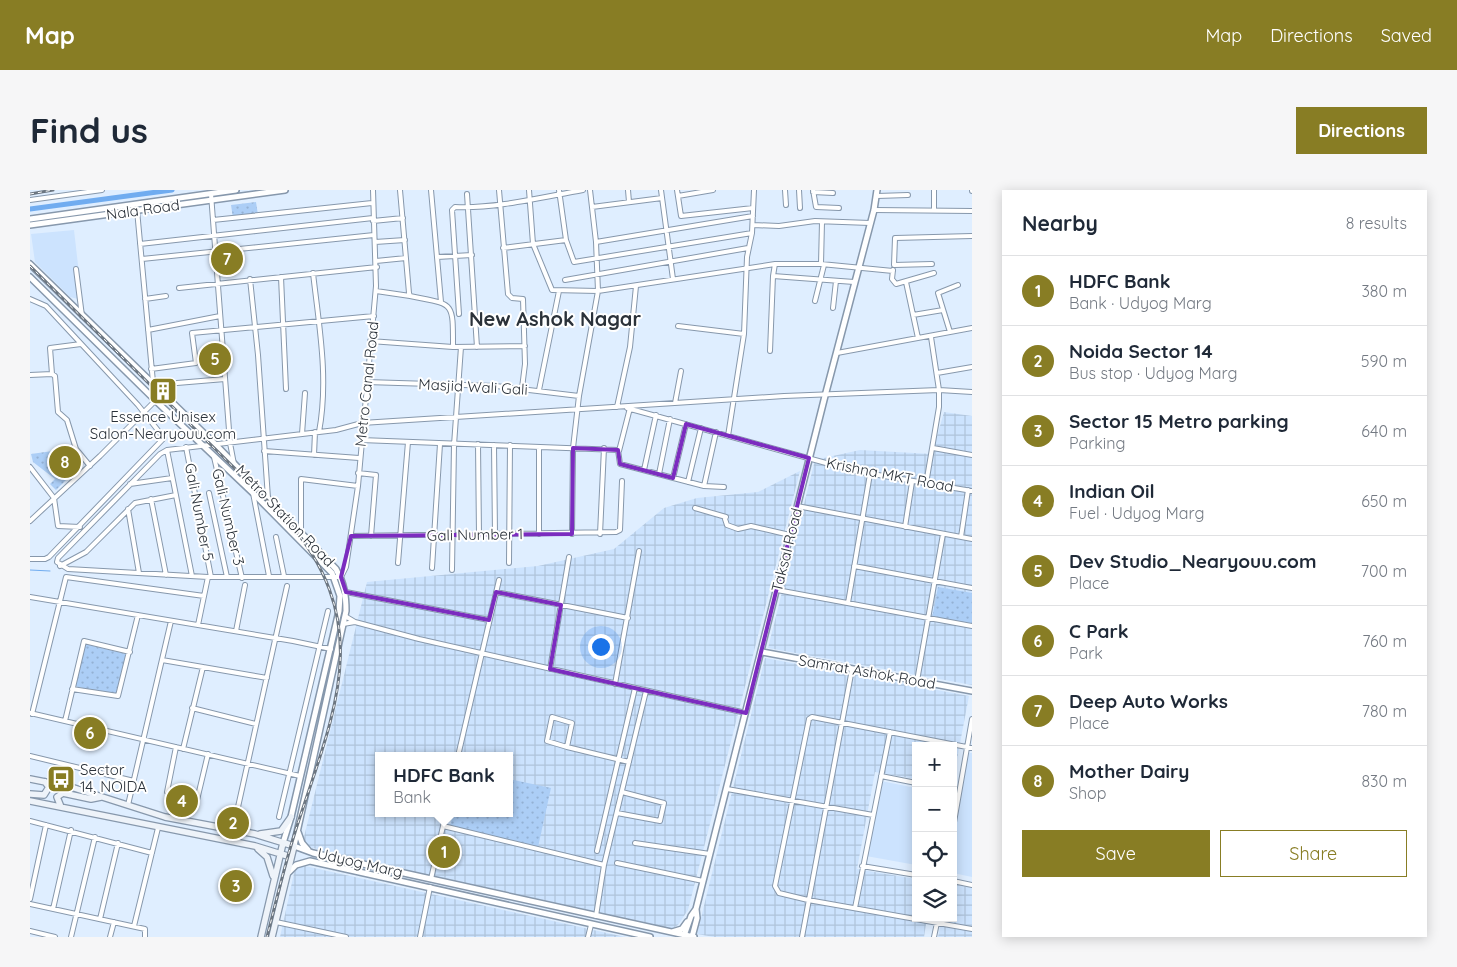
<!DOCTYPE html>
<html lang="en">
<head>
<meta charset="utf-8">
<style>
  body { margin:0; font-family:Quicksand,sans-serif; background:#f6f6f7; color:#1f2937 }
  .controls { position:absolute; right:15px; bottom:15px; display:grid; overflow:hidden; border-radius:0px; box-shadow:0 2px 12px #0003 }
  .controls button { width:45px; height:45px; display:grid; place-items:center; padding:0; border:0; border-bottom:1px solid #e0e1e3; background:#fff; color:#1f2937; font:25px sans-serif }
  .you { position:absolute; left:570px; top:456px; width:18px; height:18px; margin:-12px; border:4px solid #fff; border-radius:50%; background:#1a73e8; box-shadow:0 0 0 8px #1a73e833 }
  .badge { display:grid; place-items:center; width:32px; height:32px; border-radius:50%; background:#887d24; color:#fff; font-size:16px; font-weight:700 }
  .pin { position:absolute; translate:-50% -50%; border:2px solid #fff; box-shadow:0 1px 5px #0006 }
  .popup { position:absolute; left:345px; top:562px; width:138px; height:65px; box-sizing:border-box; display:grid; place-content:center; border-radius:0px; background:#fff; filter:drop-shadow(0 1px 4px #0005); font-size:16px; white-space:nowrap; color:#747a83 }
  .popup b { font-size:19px; color:#1f2937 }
  .popup::after { content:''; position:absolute; left:50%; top:100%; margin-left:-10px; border:10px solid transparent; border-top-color:#fff }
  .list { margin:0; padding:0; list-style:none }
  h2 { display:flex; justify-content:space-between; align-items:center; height:65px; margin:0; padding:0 20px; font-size:21px }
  h2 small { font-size:16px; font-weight:400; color:#747a83 }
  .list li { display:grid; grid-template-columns:32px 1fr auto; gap:15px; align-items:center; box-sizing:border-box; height:70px; padding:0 20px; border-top:1px solid #e0e1e3 }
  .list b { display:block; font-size:19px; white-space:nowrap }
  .list p { margin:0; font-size:16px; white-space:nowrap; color:#747a83 }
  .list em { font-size:16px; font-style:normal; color:#747a83 }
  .actions { display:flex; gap:10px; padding:15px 20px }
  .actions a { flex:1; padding:11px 0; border:1px solid #887d24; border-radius:0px; text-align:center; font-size:18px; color:#887d24 }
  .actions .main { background:#887d24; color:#fff }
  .icon { flex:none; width:28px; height:28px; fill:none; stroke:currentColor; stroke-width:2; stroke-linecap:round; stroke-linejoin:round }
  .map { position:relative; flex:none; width:942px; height:747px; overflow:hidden; border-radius:0px }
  header { display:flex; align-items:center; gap:30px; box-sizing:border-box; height:70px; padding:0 25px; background:#887d24; color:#fff }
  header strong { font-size:24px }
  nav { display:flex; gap:28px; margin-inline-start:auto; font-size:18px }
  .intro { display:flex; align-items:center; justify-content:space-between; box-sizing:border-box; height:120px; padding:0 30px }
  h1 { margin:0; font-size:35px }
  .button { padding:12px 22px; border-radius:0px; background:#887d24; color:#fff; font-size:18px; font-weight:700 }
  main { display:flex; gap:30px; padding:0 30px }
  aside { flex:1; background:#fff; border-radius:0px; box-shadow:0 2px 12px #0003 }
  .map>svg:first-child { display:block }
  .built { fill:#cce3fe }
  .industrial { fill:url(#industrial-grid); fill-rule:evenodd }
  .grass { fill:url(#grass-dots) }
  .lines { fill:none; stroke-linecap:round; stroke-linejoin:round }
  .stream { stroke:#70acf0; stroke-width:1 }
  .canal { stroke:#70acf0; stroke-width:5 }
  .minor-casing { stroke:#8798ac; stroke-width:6 }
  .tertiary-casing { stroke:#8798ac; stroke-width:8 }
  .secondary-casing { stroke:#8798ac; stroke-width:8 }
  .minor { stroke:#fff; stroke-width:4 }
  .tertiary { stroke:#fff; stroke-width:5 }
  .secondary { stroke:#eef3f9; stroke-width:5.5 }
  .rail-casing { stroke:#6c7681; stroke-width:3 }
  .rail { stroke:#fff; stroke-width:1; stroke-dasharray:4; stroke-linecap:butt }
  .marked { fill:none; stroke:#7b2cbf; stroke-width:4; stroke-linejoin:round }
  .labels { text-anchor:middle; stroke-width:4; stroke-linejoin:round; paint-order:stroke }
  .street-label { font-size:15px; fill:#2b323a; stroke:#fff }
  .poi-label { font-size:15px; fill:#2b323a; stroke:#fff }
  .district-label { font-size:20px; font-weight:bold; fill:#2b323a; stroke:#fff }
</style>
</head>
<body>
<header>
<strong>Map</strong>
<nav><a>Map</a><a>Directions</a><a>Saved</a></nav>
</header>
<div class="intro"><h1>Find us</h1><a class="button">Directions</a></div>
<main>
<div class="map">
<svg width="942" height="747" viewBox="0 0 942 747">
  <defs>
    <pattern id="industrial-grid" width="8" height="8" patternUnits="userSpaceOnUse" patternTransform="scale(1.25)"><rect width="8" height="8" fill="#cce3fe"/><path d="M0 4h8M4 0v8" fill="none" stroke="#afc3da"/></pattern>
    <pattern id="grass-dots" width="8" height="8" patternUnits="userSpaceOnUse" patternTransform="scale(1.25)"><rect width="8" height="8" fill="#accef6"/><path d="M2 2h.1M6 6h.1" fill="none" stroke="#94b1d4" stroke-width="1.8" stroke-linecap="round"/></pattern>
  </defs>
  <rect width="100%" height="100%" fill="#dfeeff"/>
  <!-- built -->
  <path class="built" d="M44,40L52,110L40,107L5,72L1,44Z
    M938,563H942V687L923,683V645Z
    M851,591L886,598V675L836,666Z"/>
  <!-- industrial -->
  <path class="industrial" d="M914,222L942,226V495L738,458L785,270L830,260L902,264Z
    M770,281L658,720L648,735L640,740L326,670L272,655L337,392L508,376L584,359L634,318L667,308L728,302ZM349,566H479V623H349Z
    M735,468L939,506L923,590V556H886V589L845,582L827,679L886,689V728H897L894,747H684L667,744Z
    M266,674L595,747H250Z
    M923,694L942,698V747H908L912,728H923Z"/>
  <!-- grass -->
  <path class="grass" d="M226,12L228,25L203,28L201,15Z
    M37,259L49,274L48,278L26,300L20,294L25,289L3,272L1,264Z
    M908,397L942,403V436L902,429Z
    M55,454L96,464L86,506L45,496Z
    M479,589L521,598L508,657L420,637L423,623H479Z"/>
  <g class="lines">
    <!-- stream -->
    <path class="stream" d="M0,380L20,381"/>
    <!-- canal -->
    <path class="canal" d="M0,19L142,0"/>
    <defs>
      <path id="minor" d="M343,0L346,96L328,296L316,377L311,387H178L38,379L27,372L28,368L130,264L137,260L306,240L332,233L754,206L909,200L942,202
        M370,0L379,103L380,106C424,115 423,110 423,157
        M401,0L411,112
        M469,0L478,104L482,108L493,109L495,174L492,198
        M499,0L503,54L522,100L568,101L745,74L743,86
        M529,0L536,50
        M598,0L599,12
        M631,0L643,89
        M647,0L651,26L723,18
        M755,0L756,15
        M769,0L770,18
        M783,0L786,17L809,18
        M904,0V20
        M942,0V1
        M783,2L803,3
        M181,4L200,253L204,274
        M437,4L447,157
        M648,6L683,0
        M847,6L878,5
        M0,10L72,0
        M562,17L632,8
        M107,20L123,192
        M844,20L942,21
        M183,30L342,13
        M343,31L373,28
        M723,35L749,36L785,31L840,33
        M345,52L375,50
        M566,52L723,26
        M110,54L343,28
        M473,58L536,50L544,72L722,43
        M407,67L442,65
        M112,69L344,45
        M346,71L376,68
        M745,74H791L863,81
        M791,74L792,32
        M902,74L864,75L865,48L942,46
        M46,79L52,126
        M863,80L862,89L866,94L904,83
        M283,83C289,136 299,189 289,242
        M251,87L256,199
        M220,89L228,165L238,308
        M535,90L718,58
        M876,92L888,148
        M149,98L347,77
        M346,101L380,106
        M0,109L16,116L108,215L134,248L19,367L15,369H0
        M115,109L136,106
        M785,111L794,75
        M803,118L806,91
        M429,124L422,20L425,17C465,19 513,7 553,0
        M883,125L913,120
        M648,136L714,144
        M118,140L190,126
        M920,142L908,103L928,95
        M340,151L423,157L495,156
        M740,161L743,86L824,92
        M807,163L942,138
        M121,179L166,173L162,143L344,126
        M907,183L942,177
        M22,184L20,158L51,154
        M0,185L22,184L25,186L28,222L37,230L46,259L60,276
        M336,192L466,196L549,206
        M147,193L195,189
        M509,200L529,101
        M645,213L651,181
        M587,217L600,157L606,96
        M597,218L825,281L942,301
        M272,244L275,203
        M698,246L714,144L717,67L722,43L724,0
        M331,250L588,260L590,274L674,296L694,297
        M448,254L449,345
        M464,255L465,345
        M156,257L181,387
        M509,257V344
        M903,258L942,265
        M137,260L162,386
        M234,261L329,268
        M589,261L600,218
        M284,265L285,242
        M184,267L212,388
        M0,277L24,308L28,336L50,337
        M614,280L626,225
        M328,283L346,285L341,346
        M629,284L640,229
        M643,288L656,234
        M658,292L671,238
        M100,294L142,288
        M896,294L909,217V200L901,147
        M674,296L686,242
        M179,303L197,387
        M223,303L239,386
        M121,309L136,385
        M767,316L942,349
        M665,318L696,327L695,329L697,335L708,339L721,336L760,345
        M98,319L109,383
        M0,331L70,266L132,204
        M875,337L882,292
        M271,343V289L328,296
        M542,344L543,258L549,206L568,101L566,52L560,0
        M570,344L574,258
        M321,346L586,342L590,340L592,291
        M246,347L254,386
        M931,347L938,300
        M368,373L378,252
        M479,373L480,255
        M30,376L56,362L105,313L146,305
        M824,376L942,398
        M402,378L410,254
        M422,380L424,255L431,157
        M747,400L942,436
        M316,402L459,430
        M466,402L598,428
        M0,407L263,451L301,459
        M818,413L840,284
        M325,432L389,449L716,523
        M313,434L325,432L315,426
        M168,435L178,387
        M206,441L215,395
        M132,470L237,488
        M520,479L539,367
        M887,491L913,344
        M585,494L609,361
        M42,499L88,506L108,425
        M162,518L226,534
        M0,523L270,586
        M2,524L36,387L174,406
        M35,531L54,451L100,462
        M537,557L517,551L522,527L542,533L537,557L599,572
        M942,558L782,527L779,529L745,696L749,703L778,710L942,739
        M153,559L173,477
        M0,566L104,591
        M428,566L469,390
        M851,586L886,593
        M697,599L843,625
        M137,602L146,557
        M167,610L178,564
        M98,615L141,431
        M208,617L257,396
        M587,623L630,631L634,613L592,602
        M249,627L298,421
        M0,631L122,663
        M413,636L574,675
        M923,638L942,529
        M605,653L680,664
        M567,661L605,498
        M587,673L673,691
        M832,676L886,685
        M401,689L416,623
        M923,691L942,695
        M0,709L16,635
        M0,714L115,739V747
        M825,718L860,542
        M23,719L41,640
        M566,726L574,675L616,501
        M70,729L88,653
        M246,732L316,747
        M104,736L128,638
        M0,741L25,747
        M41,747L65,647
        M80,747L84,732
        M390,747L400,697
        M558,747L561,735
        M772,747L822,479
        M904,747L908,728"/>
      <path id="tertiary" d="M0,29L206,0
        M0,35L255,0
        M0,74L186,255L306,379C314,393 316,405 316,421L264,656L283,663L664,747
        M0,87L126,211L223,303L302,383L310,406L309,421L261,627L253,653
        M732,462L942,501
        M268,642L272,653L278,660
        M258,683L266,675L280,671L620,747
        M642,742L652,739L657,732
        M654,746L661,726L666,719
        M662,747L667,728L666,719L795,206L844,20L847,0"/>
      <path id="secondary" d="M0,589L41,597L135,627L225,644L264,656L242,747
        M0,604L14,605L19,597L15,592
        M0,611L225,656L261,667
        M31,617L27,607L33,603L61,609L71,607
        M230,644L251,641L261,627
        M228,659L237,667L243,686
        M231,747L253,653"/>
    </defs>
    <!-- minor casing -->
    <use href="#minor" class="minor-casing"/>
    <!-- tertiary casing -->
    <use href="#tertiary" class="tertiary-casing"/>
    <!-- secondary casing -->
    <use href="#secondary" class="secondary-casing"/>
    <!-- minor -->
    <use href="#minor" class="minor"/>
    <!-- tertiary -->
    <use href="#tertiary" class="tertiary"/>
    <!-- secondary -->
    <use href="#secondary" class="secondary"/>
    <defs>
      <path id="rail" d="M0,4L23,0
        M0,76L257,330C345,433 306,518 269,630C256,668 247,708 237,747"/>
    </defs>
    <!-- rail casing -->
    <use href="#rail" class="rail-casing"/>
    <!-- rail -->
    <use href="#rail" class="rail"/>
  </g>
  <!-- marked area -->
  <path class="marked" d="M656,234L779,268L716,523L520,479L531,415L466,402L459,430L316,402L311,387L321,346L542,344L543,258L588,260L590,274L643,288Z"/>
  <!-- icons -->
  <defs>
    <symbol id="building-square" viewBox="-11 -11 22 22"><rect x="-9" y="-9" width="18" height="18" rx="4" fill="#887d24" stroke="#fff"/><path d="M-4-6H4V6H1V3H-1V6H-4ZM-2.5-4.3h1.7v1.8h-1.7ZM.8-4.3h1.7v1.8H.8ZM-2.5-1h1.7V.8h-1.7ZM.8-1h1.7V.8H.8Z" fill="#fff"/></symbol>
    <symbol id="bus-square" viewBox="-11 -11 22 22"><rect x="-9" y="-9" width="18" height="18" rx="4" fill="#887d24" stroke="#fff"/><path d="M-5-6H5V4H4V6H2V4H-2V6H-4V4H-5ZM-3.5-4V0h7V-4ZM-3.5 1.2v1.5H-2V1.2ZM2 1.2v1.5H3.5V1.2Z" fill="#fff"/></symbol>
  </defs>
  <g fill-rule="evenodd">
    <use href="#building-square" x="117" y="185" width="32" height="32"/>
    <use href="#bus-square" x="15" y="573" width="32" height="32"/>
  </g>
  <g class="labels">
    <!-- street labels -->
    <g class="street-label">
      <text transform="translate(113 20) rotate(-8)" y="5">Nala Road</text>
      <text transform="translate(337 194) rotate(-84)" y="5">Metro Canal Road</text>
      <text transform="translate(443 197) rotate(3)" y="5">Masjid Wali Gali</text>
      <text transform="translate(860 285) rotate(11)" y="5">Krishna MKT Road</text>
      <text transform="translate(169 322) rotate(79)" y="5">Gali Number 5</text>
      <text transform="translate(255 326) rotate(46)" y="5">Metro Station Road</text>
      <text transform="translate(198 327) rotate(77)" y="5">Gali Number 3</text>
      <text transform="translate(445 345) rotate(-1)" y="5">Gali Number 1</text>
      <text transform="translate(757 360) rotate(-76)" y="5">Taksal Road</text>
      <text transform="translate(837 482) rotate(10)" y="5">Samrat Ashok Road</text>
      <text transform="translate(330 673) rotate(13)" y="5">Udyog Marg</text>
    </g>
    <!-- poi labels -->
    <g class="poi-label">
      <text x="133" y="232">Essence Unisex<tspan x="133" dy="17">Salon-Nearyouu.com</tspan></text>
      <text x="50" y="585" text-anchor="start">Sector<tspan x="50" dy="17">14, NOIDA</tspan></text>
    </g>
    <!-- district labels -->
    <g class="district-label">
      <text x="525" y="136">New Ashok Nagar</text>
    </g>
  </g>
</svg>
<div class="controls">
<button>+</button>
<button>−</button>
<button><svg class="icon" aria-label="locate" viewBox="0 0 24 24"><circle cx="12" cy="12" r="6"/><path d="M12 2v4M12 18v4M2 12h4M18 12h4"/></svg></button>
<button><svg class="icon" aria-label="layers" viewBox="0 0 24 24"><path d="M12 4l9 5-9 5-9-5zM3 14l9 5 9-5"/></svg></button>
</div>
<div class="you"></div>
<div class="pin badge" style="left:414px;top:662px">1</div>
<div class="popup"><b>HDFC Bank</b>Bank</div>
<div class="pin badge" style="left:203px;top:633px">2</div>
<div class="pin badge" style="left:206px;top:696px">3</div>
<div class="pin badge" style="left:152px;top:611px">4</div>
<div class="pin badge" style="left:185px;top:169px">5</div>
<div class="pin badge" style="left:60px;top:543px">6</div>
<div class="pin badge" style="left:197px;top:69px">7</div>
<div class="pin badge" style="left:35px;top:272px">8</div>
</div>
<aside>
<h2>Nearby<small>8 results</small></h2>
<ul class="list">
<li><span class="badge">1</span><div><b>HDFC Bank</b><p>Bank · Udyog Marg</p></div><em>380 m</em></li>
<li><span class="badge">2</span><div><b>Noida Sector 14</b><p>Bus stop · Udyog Marg</p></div><em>590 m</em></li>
<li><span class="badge">3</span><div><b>Sector 15 Metro parking</b><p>Parking</p></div><em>640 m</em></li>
<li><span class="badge">4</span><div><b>Indian Oil</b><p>Fuel · Udyog Marg</p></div><em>650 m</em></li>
<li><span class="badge">5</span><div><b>Dev Studio_Nearyouu.com</b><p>Place</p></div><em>700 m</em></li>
<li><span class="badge">6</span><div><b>C Park</b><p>Park</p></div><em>760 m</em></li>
<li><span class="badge">7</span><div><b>Deep Auto Works</b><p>Place</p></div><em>780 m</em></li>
<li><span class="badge">8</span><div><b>Mother Dairy</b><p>Shop</p></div><em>830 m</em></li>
</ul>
<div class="actions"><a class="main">Save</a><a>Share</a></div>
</aside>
</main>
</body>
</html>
